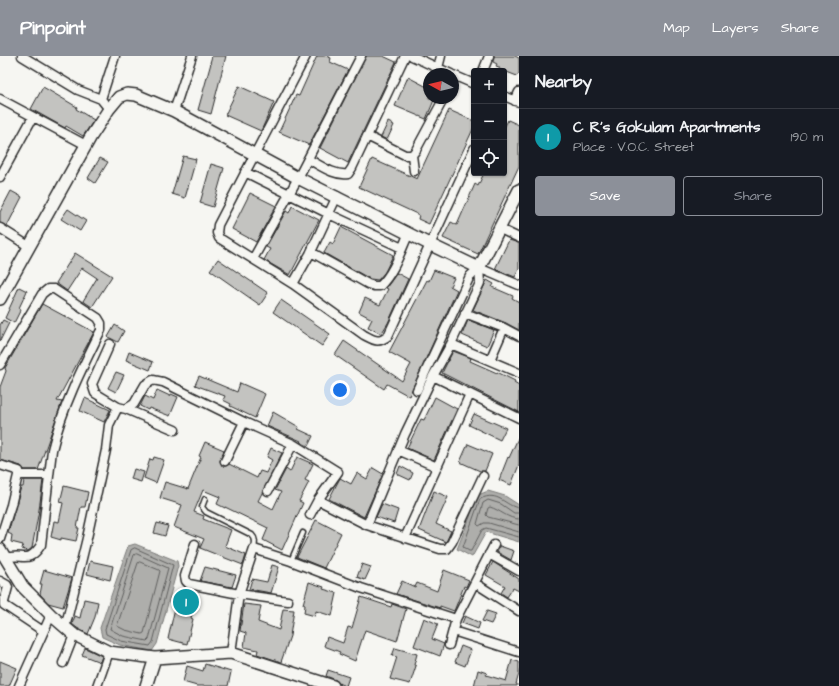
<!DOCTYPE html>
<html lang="en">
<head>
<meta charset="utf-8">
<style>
  body { margin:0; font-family:"Architects Daughter",sans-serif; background:#20242c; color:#f1f3f6 }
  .controls { position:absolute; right:12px; top:12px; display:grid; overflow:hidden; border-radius:4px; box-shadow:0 1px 3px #0004 }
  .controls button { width:36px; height:36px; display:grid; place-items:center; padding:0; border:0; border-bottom:1px solid #363941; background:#171b24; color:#f1f3f6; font:20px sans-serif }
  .compass { position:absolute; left:423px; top:12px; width:36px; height:36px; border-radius:50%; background:#171b24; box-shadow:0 1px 3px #0004; rotate:278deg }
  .you { position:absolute; left:340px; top:334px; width:14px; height:14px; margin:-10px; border:3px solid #fff; border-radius:50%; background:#1a73e8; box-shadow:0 0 0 6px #1a73e833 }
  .badge { display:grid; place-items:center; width:26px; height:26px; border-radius:50%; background:#8c9099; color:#fff; font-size:13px; font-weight:700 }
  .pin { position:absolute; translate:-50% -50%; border:2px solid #fff; box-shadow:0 1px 4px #0006 }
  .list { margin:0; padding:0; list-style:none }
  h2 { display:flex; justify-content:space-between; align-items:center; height:52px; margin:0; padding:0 16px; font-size:17px }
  h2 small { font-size:13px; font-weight:400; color:#9ea1a6 }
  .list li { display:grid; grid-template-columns:26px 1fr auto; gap:12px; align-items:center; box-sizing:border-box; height:56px; padding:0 16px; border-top:1px solid #363941 }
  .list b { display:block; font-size:15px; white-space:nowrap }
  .list p { margin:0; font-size:13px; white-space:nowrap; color:#9ea1a6 }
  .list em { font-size:13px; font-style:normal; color:#9ea1a6 }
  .actions { display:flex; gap:8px; padding:12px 16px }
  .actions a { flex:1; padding:9px 0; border:1px solid #8c9099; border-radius:4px; text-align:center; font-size:14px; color:#8c9099 }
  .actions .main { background:#8c9099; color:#fff }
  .icon { flex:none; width:22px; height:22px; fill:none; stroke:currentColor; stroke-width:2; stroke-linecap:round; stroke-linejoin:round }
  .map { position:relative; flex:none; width:519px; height:630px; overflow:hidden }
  header { display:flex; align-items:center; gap:24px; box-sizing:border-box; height:56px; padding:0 20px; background:#8c9099; color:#fff }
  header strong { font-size:19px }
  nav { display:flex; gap:22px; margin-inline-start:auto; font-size:14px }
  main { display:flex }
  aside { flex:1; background:#171b24 }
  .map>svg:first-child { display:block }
  .water { fill:#aeaeab; stroke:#7a7a78 }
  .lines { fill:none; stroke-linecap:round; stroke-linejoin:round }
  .shore { stroke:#5f5f5e; stroke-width:1 }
  .building { fill:#c3c3c0; stroke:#2b2b2b }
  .lane-casing { stroke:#2b2b2b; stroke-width:7 }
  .street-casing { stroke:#2b2b2b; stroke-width:11 }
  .secondary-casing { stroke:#2b2b2b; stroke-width:14 }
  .lane { stroke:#f6f6f2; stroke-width:4 }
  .street { stroke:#f6f6f2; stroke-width:8 }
  .secondary { stroke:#f6f6f2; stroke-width:11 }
</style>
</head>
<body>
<header>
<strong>Pinpoint</strong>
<nav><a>Map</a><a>Layers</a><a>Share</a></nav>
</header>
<main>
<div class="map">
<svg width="519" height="630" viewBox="0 0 519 630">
  <rect width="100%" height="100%" fill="#f6f6f2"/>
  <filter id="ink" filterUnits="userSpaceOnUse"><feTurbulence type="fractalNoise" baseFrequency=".025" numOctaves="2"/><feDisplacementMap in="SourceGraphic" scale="8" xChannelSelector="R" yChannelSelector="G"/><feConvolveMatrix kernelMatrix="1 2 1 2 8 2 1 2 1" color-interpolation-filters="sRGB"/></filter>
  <g filter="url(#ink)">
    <!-- water -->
    <path class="water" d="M488,435L505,440L519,449V486L486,476L472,501L457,493L470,461L476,440Z
      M135,488L177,505L178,510L157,588L152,595L120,589L102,581L100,572L128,490Z"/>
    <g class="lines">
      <!-- shore -->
      <path class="shore" d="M519,452C504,450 499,434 480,443L463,491L469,495H471L482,474L486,472L519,481
        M519,457H514L501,448L488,444L483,447L477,468L479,470L484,467H489L519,476
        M519,463C508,463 500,454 490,451L488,452L486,459L488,461L519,469
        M135,492L173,509L153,586L150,590L121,585L106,578L105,573L131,494Z
        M137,498L168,512L149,583L147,585L123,580L110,573L134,499Z
        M140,506L159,514L160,515L144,577L142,578L125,574L117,570L138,507Z"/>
    </g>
    <!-- building -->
    <path class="building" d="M212,0H226L211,58L198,54L211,7H210Z
      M317,0H326L331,2L330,6L348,14L309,89L279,76L296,39L299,40Z
      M366,0H383L396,6L348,107L320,92Z
      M494,0H515L519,2V17L517,20L499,13V11L496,10L497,8L493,6Z
      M408,21L429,32V42H435L426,63L395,50Z
      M239,30L274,46L261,75L225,59Z
      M43,31L77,51L76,53L94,64L83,80L66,70L65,72L31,53Z
      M449,54L474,65V71L429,168L418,163L419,159L359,131L372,103L417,123Z
      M508,64L519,69V110L478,198L443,182L451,166L457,169L475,128L478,130L484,117H504V72Z
      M388,66L394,69L387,84L381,81Z
      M183,100L196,103L185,142L172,138Z
      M100,102L108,106L95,127L88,122Z
      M211,108L224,112L213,151L200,147Z
      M11,135L22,141L7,170L0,167V156Z
      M250,137L276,150L256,186L232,173Z
      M292,150L319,164L290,219L264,204L270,193L266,191L286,155L289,157Z
      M68,153L86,165L80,175L61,163Z
      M341,171L393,199L385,216L378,224L370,223L324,197L330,186L333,188Z
      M509,184L519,187V213L515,221L495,213Z
      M75,197L112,220L92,251L83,245L97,222L82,212L67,235L56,227Z
      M218,203L268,237L260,249L210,214Z
      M434,214L454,222L450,230L457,234L409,340L387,328L384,333L335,299L344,285L402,325L411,308L389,296L427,224L429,225Z
      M397,217L408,223L388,267L381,278L368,271L372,263L359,256L365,242L380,249L388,233L386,232Z
      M487,224L494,228L492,231L513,240L512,242L519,246V274L506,267L473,254Z
      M19,231L27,235L19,252L21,253L14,267L5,262Z
      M281,244L330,278L322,290L273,256Z
      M42,248L94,276L57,345L62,346L38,414H24L21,410L0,404V331L6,315L5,312Z
      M3,264L9,267L0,285V269Z
      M468,264L494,274L487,290L462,279Z
      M115,269L124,275L118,286L108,281Z
      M453,295L471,302L470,305L497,317V316L515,325L514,327L519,330V356L442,317Z
      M129,296L153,306L150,314L126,304Z
      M116,316L124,319L116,336L108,332Z
      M199,320L237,336L240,327L265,338L255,362L230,350L231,348L223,344L225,340L195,329Z
      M157,334L170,340L171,338L178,341L170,360L149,352L148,354L140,350L145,340L153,344Z
      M435,341L457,353L434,404L407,392L421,363L424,364Z
      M85,342L110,354L104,366L80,355Z
      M273,356L299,371L298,373L313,380L308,390L300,386L301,385L267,370Z
      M474,358L506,372L500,384L469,369Z
      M519,380V409L511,429L499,424L508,401L509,402Z
      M205,386L224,394L220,405L222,410H226L229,408L257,422L260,415L266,417L272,404L267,401L271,392L282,397L258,445L273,453L281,436L275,434L286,413L290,416L297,401L313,408L305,424L309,426L299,445L303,447L282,494L263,484L268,472L225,451V452L217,448L220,441L203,434L194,456L204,460L203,463L231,474L225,490L246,499L243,509L200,492L204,483L174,471L182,449L160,442L165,426L188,433L201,401L199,400Z
      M468,388L492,398L485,415H480L460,406Z
      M154,401L164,404L156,427L144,422L150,403L153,404Z
      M400,410L413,417L410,424L397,418Z
      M373,412L383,418L364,461L329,443L340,422L351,428L357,417L367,423Z
      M134,413L144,416L141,426L131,423Z
      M24,424H43L39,454L32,492L28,495L22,493L23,489L11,486L12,479L8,477L21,431H23Z
      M64,430L88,436L85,451H81L77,472H79L76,485L61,482V484L51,481L54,465L59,466L63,447L60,446Z
      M434,435L448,441L436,468L451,475L446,486L419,474Z
      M382,448L398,454L394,467L376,461Z
      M316,464L341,477L324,512L297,501Z
      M157,467L168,470L165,480L154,477Z
      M500,490L514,495L511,504L497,496Z
      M90,505L113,510L110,524L87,518Z
      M493,506L519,523V535L513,532L507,541L501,537L505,530L486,519Z
      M362,508L371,511L365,524L357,521Z
      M272,509L279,511L271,537L249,533L252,523L267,526Z
      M205,511L236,519L232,531L200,525Z
      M44,514L72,522L63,551L48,547L40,538L42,528H40Z
      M444,514L469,524L466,531L464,530L454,555L440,550V552L396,538L402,525L415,531L417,527L437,535Z
      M309,526L324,531L323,533L337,537L332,560L316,555L315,560L304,557L305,549L303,548Z
      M179,534L197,538L191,562L193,563L187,588L168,583Z
      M361,541L391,551L392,548L406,553L397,585L365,574L355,605L339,598L340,596L324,590L327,581L343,587L348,571L352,572Z
      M84,543L98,546L95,561L88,578L77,572L72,568L75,560L80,562Z
      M244,548L261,550L258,566L279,574L283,553L294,554L290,580L281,606L257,598L258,594L244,591L246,577L240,575Z
      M487,555L496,558L491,568L482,565Z
      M465,560L480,567L478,573L462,567Z
      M424,562L438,568L432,583L444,588L440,600L414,590Z
      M461,590L471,594L465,610L455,606Z
      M85,592L102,600L100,606L82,599Z
      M395,592L417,598L414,609L416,610L410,628L390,623L397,601L392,600Z
      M512,604L519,606V618L516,628H517V630H474L478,614L487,617L486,619L506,625Z
      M0,605L17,612L9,630H0Z
      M205,608L231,616L228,630H197L183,626L187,610L203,615Z
      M328,614L349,621L346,630L340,628L336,624L326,620Z"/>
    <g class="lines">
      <defs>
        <path id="lane" d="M205,443L202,451L206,456L252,479C256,483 255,487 254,493
          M291,505L303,477"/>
        <path id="street" d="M22,0L78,34L101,43L109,53
          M306,0L218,169L217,177L219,182L293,228L364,279C374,284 378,288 388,280L474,93
          M412,0L451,18
          M438,12L441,0
          M483,15L489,0
          M453,19L474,28
          M504,40L519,46
          M0,43L86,89
          M101,43L115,0
          M515,45L519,36
          M174,55L192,0
          M367,80L405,99H412L416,94L444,42
          M412,99L414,115
          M308,103C320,109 334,120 348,118L352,112L405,0
          M245,116L329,158L402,192
          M0,121L33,61
          M0,172L30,191
          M500,173L519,182
          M311,196L368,228L374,230H380C394,217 401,194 409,177
          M253,203L298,122L361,0
          M479,212L519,229
          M293,228L310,198L337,140
          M465,257L504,272L519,280
          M110,288L92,328L95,337L118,351
          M451,288L519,317
          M490,304L504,272
          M0,309L42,238L48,233H54L98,262L101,267V274C82,312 62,352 52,394L41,489C27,510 23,496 7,502
          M433,320L519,362
          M417,334L470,220L479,212
          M126,353L175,374
          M398,394L437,411
          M225,405L244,366
          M0,409L19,415L11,449L0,483
          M18,419H49
          M268,435L293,388
          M310,459L318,444
          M367,469L440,493H447L452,486L483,420
          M405,482L470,338
          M195,488L185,520L186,525L189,528L239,538L288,545
          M489,498L519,515
          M0,525L7,529L8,531L4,546V549L43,575
          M475,527L519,555
          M65,572L87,482L106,394L109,369L118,351L126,353L134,348L145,329L153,324L163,326L244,366L293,388L338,416L318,444L367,469L405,378L433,320L451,288L480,227L479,212
          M453,575L519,596
          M449,589L456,563L494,489
          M231,597L239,538L254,493L291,505L361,532L456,563
          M63,607L74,579
          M19,630L51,559
          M97,630L109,596"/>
        <path id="secondary" d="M0,243L90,82L109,53L119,41L127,38L136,39L174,55L298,122L431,189L479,212L519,134
          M0,493L23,531L51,559L73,578L109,596L155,602L231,597L333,630
          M146,630L155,602"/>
      </defs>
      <!-- lane casing -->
      <use href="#lane" class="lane-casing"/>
      <!-- street casing -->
      <use href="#street" class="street-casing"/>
      <!-- secondary casing -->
      <use href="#secondary" class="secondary-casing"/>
      <!-- lane -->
      <use href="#lane" class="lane"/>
      <!-- street -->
      <use href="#street" class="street"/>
      <!-- secondary -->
      <use href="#secondary" class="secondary"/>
    </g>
  </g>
</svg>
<div class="controls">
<button>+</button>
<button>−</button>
<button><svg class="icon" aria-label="locate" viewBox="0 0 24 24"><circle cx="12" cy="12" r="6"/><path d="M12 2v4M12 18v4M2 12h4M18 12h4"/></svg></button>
</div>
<svg class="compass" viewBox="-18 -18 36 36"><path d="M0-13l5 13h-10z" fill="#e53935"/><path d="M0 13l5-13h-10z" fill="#9ea1a6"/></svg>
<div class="you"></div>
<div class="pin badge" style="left:186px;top:546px;background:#0f9aa8">1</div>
</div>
<aside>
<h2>Nearby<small></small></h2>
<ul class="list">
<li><span class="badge" style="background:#0f9aa8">1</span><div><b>C R's Gokulam Apartments</b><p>Place · V.O.C. Street</p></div><em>190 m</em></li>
</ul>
<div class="actions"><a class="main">Save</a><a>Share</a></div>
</aside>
</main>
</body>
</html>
